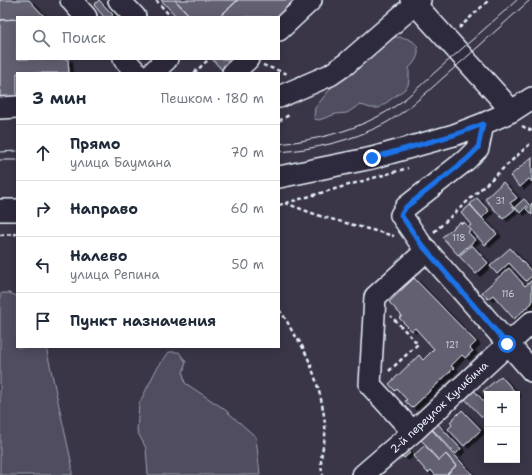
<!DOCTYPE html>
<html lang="ru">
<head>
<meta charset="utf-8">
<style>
  body { margin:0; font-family:"Shantell Sans",sans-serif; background:#f6f6f7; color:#1f2937 }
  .controls { position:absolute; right:12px; bottom:12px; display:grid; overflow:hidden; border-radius:0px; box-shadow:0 2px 10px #0003 }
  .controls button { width:36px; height:36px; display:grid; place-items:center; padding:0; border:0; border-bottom:1px solid #e0e1e3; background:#fff; color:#1f2937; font:20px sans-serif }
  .stop { position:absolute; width:12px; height:12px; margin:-9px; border:3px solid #1a73e8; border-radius:50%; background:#fff }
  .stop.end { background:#1a73e8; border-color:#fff; box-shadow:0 1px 4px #0008 }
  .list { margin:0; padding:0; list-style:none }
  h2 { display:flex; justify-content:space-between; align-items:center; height:52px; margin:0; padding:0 16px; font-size:17px }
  h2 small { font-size:13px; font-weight:400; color:#747a83 }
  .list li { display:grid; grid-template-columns:26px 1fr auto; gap:12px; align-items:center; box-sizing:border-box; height:56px; padding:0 16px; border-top:1px solid #e0e1e3 }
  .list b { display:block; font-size:15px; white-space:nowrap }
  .list p { margin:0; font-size:13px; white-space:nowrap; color:#747a83 }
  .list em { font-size:13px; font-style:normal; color:#747a83 }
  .icon { flex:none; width:22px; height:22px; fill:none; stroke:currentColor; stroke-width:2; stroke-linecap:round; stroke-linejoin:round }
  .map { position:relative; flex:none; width:532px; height:475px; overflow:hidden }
  .search { position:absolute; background:#fff; box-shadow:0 2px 10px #0003; left:16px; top:16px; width:264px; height:44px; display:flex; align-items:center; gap:10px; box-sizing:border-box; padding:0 14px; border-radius:0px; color:#747a83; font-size:15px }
  .panel { position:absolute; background:#fff; box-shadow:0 2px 10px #0003; left:16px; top:72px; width:264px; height:276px; border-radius:0px }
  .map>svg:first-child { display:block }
  .green { fill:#504e5f; stroke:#9ca0ac }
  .building { fill:#636171; stroke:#e8f1f8; filter:url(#shadow) }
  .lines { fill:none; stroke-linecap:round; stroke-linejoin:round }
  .minor-casing { stroke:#e8f1f8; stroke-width:24 }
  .path { stroke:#e8f1f8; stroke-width:2.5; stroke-dasharray:4 3; stroke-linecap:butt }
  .minor { stroke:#2f2a3d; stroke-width:21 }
  .tram { stroke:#e8f1f8; stroke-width:1 }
  .route { stroke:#1a73e8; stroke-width:5 }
  .labels { text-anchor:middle; stroke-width:4; stroke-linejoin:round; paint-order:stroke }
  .number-label { font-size:9px; fill:#c7cdd6 }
  .street-label { font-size:11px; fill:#e8f1f8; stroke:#2f2a3d }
</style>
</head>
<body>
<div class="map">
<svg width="532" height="475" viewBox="0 0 532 475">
  <defs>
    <filter id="shadow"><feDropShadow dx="4.5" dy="2.5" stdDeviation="0" flood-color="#0009"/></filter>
  </defs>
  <rect width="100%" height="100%" fill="#3a3648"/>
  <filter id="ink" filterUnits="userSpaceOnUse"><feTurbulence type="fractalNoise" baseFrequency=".025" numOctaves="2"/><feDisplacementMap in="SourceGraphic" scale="8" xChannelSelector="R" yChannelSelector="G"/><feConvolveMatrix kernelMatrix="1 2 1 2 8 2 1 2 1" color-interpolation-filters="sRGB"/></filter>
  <g filter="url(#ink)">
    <!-- green -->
    <path class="green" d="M396,37C418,37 426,52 409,68V80L408,85L405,89L379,108H370L365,106L359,105L347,113L336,114L319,120L315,119L314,116L315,108L331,88L390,39Z
      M2,293H9L17,296V347H46L72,465V475H0V295Z
      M169,352H179L186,362L183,373L185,383L223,408L256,437L260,475H148L146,448L137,431L139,404L156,370Z"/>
    <!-- building -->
    <path class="building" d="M0,0H29L45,17H17V19L0,20Z
      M99,0L113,15L111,17H104L94,5Z
      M161,0H175L191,17H177Z
      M175,0H238L219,17H191Z
      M238,0H299L279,17H219Z
      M17,19V59H68L69,73H17V99L0,100V20Z
      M212,59H234L222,70Z
      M532,157V182L529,179L520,187L510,176Z
      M503,182L517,198L510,203L515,209L503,219L485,199Z
      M477,198L489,211L482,218L470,204Z
      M524,199L529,204L520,213L515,207Z
      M532,203V215L526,209Z
      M470,205L497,234L485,245L468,227L471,225L461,213Z
      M460,222L462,224L464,222L471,230L468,232L475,240L458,255L442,237Z
      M472,245L488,263L476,274L459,256Z
      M510,248L532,272V276L526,281L509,263L497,274L490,266Z
      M509,268L525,286L532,280V303L514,319L493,295L488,299L482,292Z
      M414,278L476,342L470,348L473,351L465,358L462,355L451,366L454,368L412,408L405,401L407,400L397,389L395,391L389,384L419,355L423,360L434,349L415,328L412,331L399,318L402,316L389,302Z
      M501,376L517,394H487V396L483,391Z
      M473,389L487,405V412L482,417L464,398Z
      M462,410L481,430L464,446L448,429L452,425L450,422Z
      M438,424L461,449L456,454L432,429Z
      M432,430L472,474V475H446L456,466L446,454L439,461L425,445H426L421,440Z
      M425,445L439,461L446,454L456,466L446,475H435L431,470L428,473L413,456Z
      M406,447L410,453L404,458L399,453Z"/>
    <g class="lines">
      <defs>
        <path id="minor" d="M71,0L86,17
          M119,0L135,17
          M420,0L415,4L512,111
          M279,30L311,0
          M124,59L137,73
          M152,73L167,59
          M233,73L248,59
          M279,97L330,75L346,64L415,4L411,0
          M0,108L17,107
          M483,124L478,148L466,160L406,207L401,215L421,244L532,371
          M279,177L372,158L454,135L483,124L512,111L532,98
          M0,210H17
          M413,432L370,385L375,297L427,250
          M363,475L413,432L532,322"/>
      </defs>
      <!-- minor casing -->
      <use href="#minor" class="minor-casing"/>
      <!-- path -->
      <path class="path" d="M156,0L171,17
        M459,28L489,0
        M263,65L288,74
        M194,73L209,59
        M279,121L289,115
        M522,126L532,131
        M285,203L320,216L394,236
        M279,205L408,168
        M434,232L532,142
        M0,235L17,234
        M279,310C285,317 288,323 292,331C294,335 297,337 299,341C312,361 324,403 325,426C327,444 317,455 323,475
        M389,371L418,344L391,316"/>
      <!-- minor -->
      <use href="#minor" class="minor"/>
      <!-- tram -->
      <path class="tram" d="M279,144C314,140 347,133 379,116C400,105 417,89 434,73C462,49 489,25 517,0
        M0,152L17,151
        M279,152C316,149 351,141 384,124C406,112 425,94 444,77C473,52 501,26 530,0
        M0,160H17"/>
    </g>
  </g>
  <g class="lines" filter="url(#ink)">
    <!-- route -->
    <path class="route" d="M372,158L454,135L483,124L478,148L466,160L406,207L401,215L421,244L507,344"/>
  </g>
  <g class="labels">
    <!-- number labels -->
    <g class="number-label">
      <text x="500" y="204">31</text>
      <text x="459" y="241">118</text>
      <text x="508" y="297">116</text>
      <text x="452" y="348">121</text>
    </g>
    <!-- street labels -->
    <g class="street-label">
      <text transform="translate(439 407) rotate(-43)" y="4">2-й переулок Кулибина</text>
    </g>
  </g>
</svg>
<div class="controls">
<button>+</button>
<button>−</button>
</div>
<div class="stop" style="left:507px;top:344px"></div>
<div class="stop end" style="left:372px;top:158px"></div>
<div class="search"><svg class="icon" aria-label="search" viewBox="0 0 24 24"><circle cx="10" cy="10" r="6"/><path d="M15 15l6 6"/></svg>Поиск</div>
<section class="panel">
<h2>3 мин<small>Пешком · 180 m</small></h2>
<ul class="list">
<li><svg class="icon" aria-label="ahead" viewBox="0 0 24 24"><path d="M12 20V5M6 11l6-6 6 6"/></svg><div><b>Прямо</b><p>улица Баумана</p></div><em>70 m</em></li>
<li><svg class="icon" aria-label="right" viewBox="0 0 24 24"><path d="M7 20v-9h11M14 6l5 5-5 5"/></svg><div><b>Направо</b></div><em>60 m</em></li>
<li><svg class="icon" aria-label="left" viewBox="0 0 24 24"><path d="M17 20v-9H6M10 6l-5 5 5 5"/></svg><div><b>Налево</b><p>улица Репина</p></div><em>50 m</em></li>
<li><svg class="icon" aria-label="arrive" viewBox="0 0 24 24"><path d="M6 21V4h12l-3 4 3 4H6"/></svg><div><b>Пункт назначения</b></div></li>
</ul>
</section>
</div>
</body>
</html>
